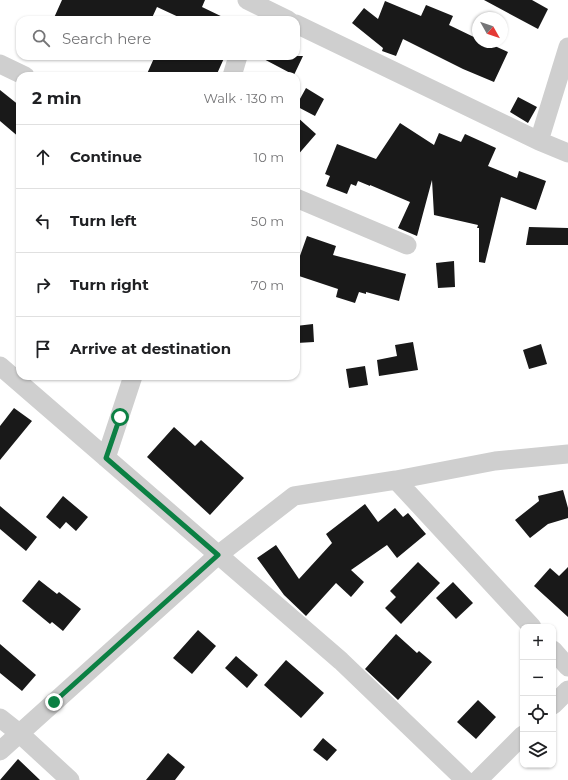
<!DOCTYPE html>
<html lang="en">
<head>
<meta charset="utf-8">
<style>
  body { margin:0; font-family:Montserrat,sans-serif; background:#f2f2f2; color:#202124 }
  .controls { position:absolute; right:12px; bottom:12px; display:grid; overflow:hidden; border-radius:8px; box-shadow:0 1px 3px #0004 }
  .controls button { width:36px; height:36px; display:grid; place-items:center; padding:0; border:0; border-bottom:1px solid #e0e0e0; background:#fff; color:#202124; font:20px sans-serif }
  .compass { position:absolute; left:472px; top:12px; width:36px; height:36px; border-radius:50%; background:#fff; box-shadow:0 1px 3px #0004; rotate:130deg }
  .stop { position:absolute; width:12px; height:12px; margin:-9px; border:3px solid #0b8043; border-radius:50%; background:#fff }
  .stop.end { background:#0b8043; border-color:#fff; box-shadow:0 1px 4px #0008 }
  .list { margin:0; padding:0; list-style:none }
  h2 { display:flex; justify-content:space-between; align-items:center; height:52px; margin:0; padding:0 16px; font-size:17px }
  h2 small { font-size:13px; font-weight:400; color:#757577 }
  .list li { display:grid; grid-template-columns:26px 1fr auto; gap:12px; align-items:center; box-sizing:border-box; height:64px; padding:0 16px; border-top:1px solid #e0e0e0 }
  .list b { display:block; font-size:15px; white-space:nowrap }
  .list em { font-size:13px; font-style:normal; color:#757577 }
  .icon { flex:none; width:22px; height:22px; fill:none; stroke:currentColor; stroke-width:2; stroke-linecap:round; stroke-linejoin:round }
  .map { position:relative; flex:none; width:568px; height:780px; overflow:hidden }
  .search { position:absolute; background:#fff; box-shadow:0 1px 3px #0004; left:16px; top:16px; width:284px; height:44px; display:flex; align-items:center; gap:10px; box-sizing:border-box; padding:0 14px; border-radius:12px; color:#757577; font-size:15px }
  .panel { position:absolute; background:#fff; box-shadow:0 1px 3px #0004; left:16px; top:72px; width:284px; height:308px; border-radius:12px }
  .map>svg:first-child { display:block }
  .building { fill:#191919 }
  .lines { fill:none; stroke-linecap:round; stroke-linejoin:round }
  .minor { stroke:#cfcfcf; stroke-width:19 }
  .route { stroke:#0b8043; stroke-width:5 }
</style>
</head>
<body>
<div class="map">
<svg width="568" height="780" viewBox="0 0 568 780">
  <rect width="100%" height="100%" fill="#fff"/>
  <!-- building -->
  <path class="building" d="M62,0H205L202,7L229,20H185L157,7L151,20H53Z
    M484,0H532L548,9L538,29Z
    M385,1L421,16L426,5L453,16L449,25L478,39V42H486L508,52L494,82L463,69L403,39L396,56L382,51L383,48L352,23L364,8L378,19Z
    M155,56H225L216,76H146Z
    M258,56H303L294,75Z
    M306,88L324,99L315,116L296,106Z
    M0,90L20,106V138L0,121Z
    M518,97L537,107L528,123L510,112Z
    M296,116L316,134L296,157Z
    M400,123L434,145L439,133L461,142L465,134L496,148L488,166L517,178L519,171L546,181L536,210L501,197L485,263L479,262V228H477L478,225L434,215L432,180L417,236L398,228L410,202L370,185V186L358,181L356,186L351,184L347,194L326,186L330,176L325,174L337,144L376,159Z
    M529,227L568,228V245H526Z
    M307,236L336,246L333,255L406,274L399,301L366,292V294L359,292L355,303L336,297L338,289L296,275V267Z
    M454,261L455,287L438,288L436,263Z
    M313,324L314,342L297,343L296,326Z
    M413,342L418,370L379,376L377,360L397,356L395,345Z
    M541,344L547,364L529,369L523,350Z
    M365,366L368,385L349,388L346,369Z
    M14,408L32,421L0,460V426Z
    M174,427L195,446L201,440L244,478L210,515L147,457Z
    M563,490L568,508V518L548,524L530,538L515,520L539,501L538,496Z
    M63,496L88,517L76,531L66,522L60,529L46,517Z
    M365,504L378,522L395,508L403,517L408,513L426,534L397,558L387,545L351,570L364,582L351,597L336,583L306,616L284,595L257,558L276,545L299,579L332,543L326,534Z
    M0,506L37,537L26,551L0,529Z
    M418,562L440,583L401,624L385,608L396,597L390,591Z
    M568,567V617L534,586L550,568L559,576Z
    M39,580L57,594L59,592L81,609L63,631L52,622L50,624L22,601Z
    M453,582L473,603L456,619L436,598Z
    M198,630L216,646L192,674L173,658Z
    M396,634L417,653L419,651L432,662L398,700L365,669Z
    M0,644L36,675L22,691L0,673Z
    M236,656L258,675L247,688L225,668Z
    M286,660L324,693L301,718L264,685Z
    M478,700L496,717L476,739L457,722Z
    M323,738L337,750L327,761L313,750Z
    M168,753L185,767L175,780H146Z
    M18,759L40,780H0Z"/>
  <g class="lines">
    <!-- minor -->
    <path class="minor" d="M247,0L288,20
      M296,24L539,141L568,153
      M0,64L25,76
      M232,76L238,56
      M539,141L568,47
      M296,198L407,245
      M0,366L341,661L465,780
      M106,458L133,376
      M396,480L532,627
      M553,650L568,667
      M553,705L568,690
      M0,718L19,733L70,780
      M0,751L218,555L294,496L396,480L495,461L568,454
      M478,780L523,735"/>
  </g>
  <g class="lines">
    <!-- route -->
    <path class="route" d="M54,702L218,555L106,458L120,417"/>
  </g>
</svg>
<div class="controls">
<button>+</button>
<button>−</button>
<button><svg class="icon" aria-label="locate" viewBox="0 0 24 24"><circle cx="12" cy="12" r="6"/><path d="M12 2v4M12 18v4M2 12h4M18 12h4"/></svg></button>
<button><svg class="icon" aria-label="layers" viewBox="0 0 24 24"><path d="M12 4l9 5-9 5-9-5zM3 14l9 5 9-5"/></svg></button>
</div>
<svg class="compass" viewBox="-18 -18 36 36"><path d="M0-13l5 13h-10z" fill="#e53935"/><path d="M0 13l5-13h-10z" fill="#757577"/></svg>
<div class="stop" style="left:120px;top:417px"></div>
<div class="stop end" style="left:54px;top:702px"></div>
<div class="search"><svg class="icon" aria-label="search" viewBox="0 0 24 24"><circle cx="10" cy="10" r="6"/><path d="M15 15l6 6"/></svg>Search here</div>
<section class="panel">
<h2>2 min<small>Walk · 130 m</small></h2>
<ul class="list">
<li><svg class="icon" aria-label="ahead" viewBox="0 0 24 24"><path d="M12 20V5M6 11l6-6 6 6"/></svg><div><b>Continue</b></div><em>10 m</em></li>
<li><svg class="icon" aria-label="left" viewBox="0 0 24 24"><path d="M17 20v-9H6M10 6l-5 5 5 5"/></svg><div><b>Turn left</b></div><em>50 m</em></li>
<li><svg class="icon" aria-label="right" viewBox="0 0 24 24"><path d="M7 20v-9h11M14 6l5 5-5 5"/></svg><div><b>Turn right</b></div><em>70 m</em></li>
<li><svg class="icon" aria-label="arrive" viewBox="0 0 24 24"><path d="M6 21V4h12l-3 4 3 4H6"/></svg><div><b>Arrive at destination</b></div></li>
</ul>
</section>
</div>
</body>
</html>
